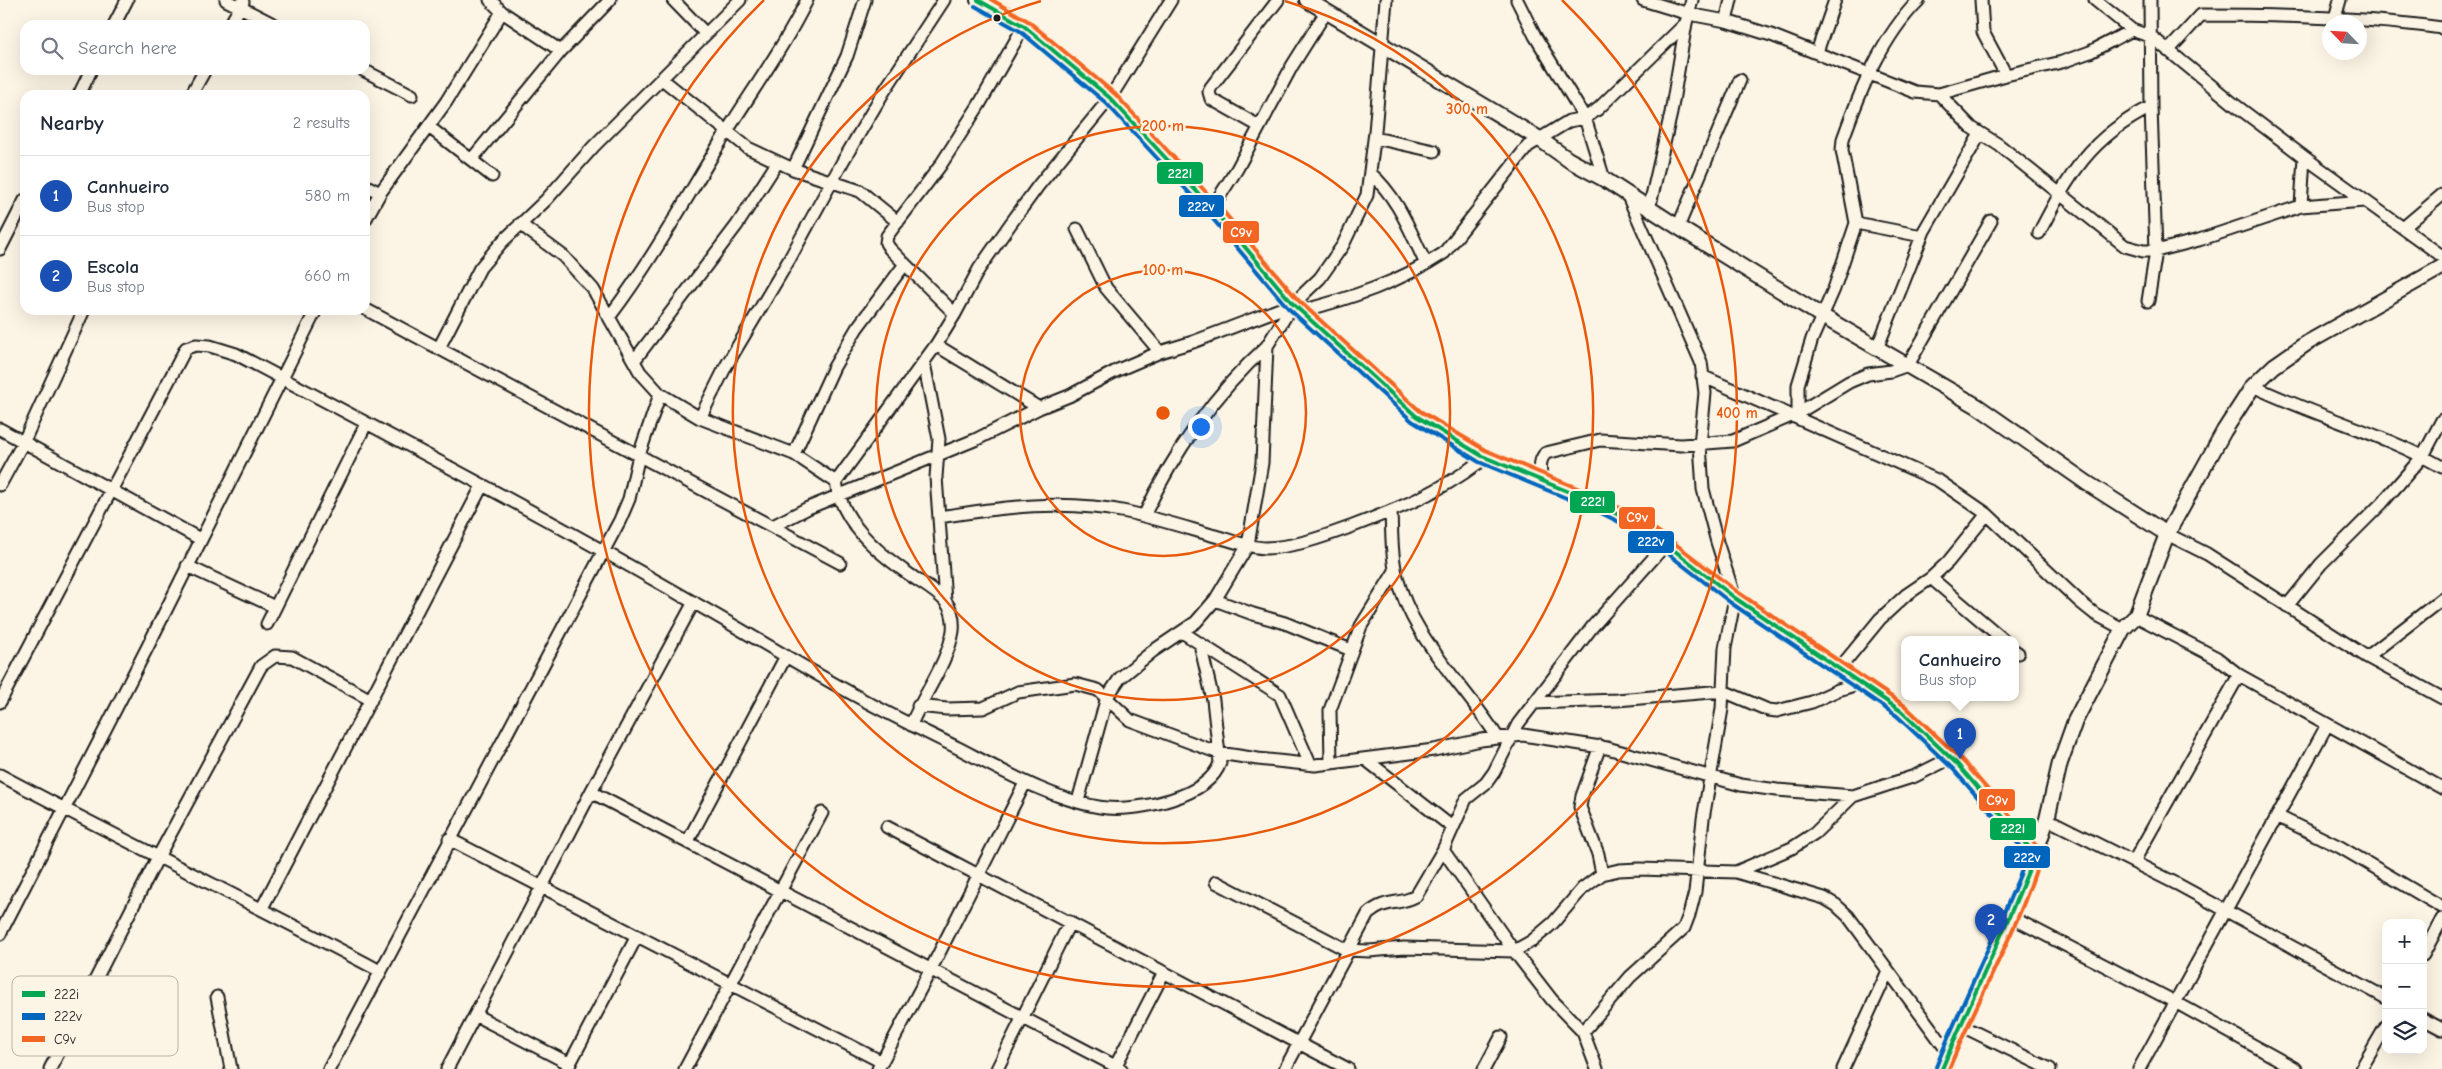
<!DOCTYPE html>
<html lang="en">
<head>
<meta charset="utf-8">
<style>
  body { margin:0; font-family:"Comic Neue",sans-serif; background:#f6f6f7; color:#1f2937 }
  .controls { position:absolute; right:15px; bottom:15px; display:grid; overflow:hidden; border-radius:10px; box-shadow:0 5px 20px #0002 }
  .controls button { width:45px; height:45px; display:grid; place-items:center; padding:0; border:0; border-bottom:1px solid #e0e1e3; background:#fff; color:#1f2937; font:25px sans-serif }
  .compass { position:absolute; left:2322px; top:15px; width:45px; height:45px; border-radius:50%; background:#fff; box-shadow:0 5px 20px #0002; rotate:295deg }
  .you { position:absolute; left:1200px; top:426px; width:18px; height:18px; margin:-12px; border:4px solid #fff; border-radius:50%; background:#1a73e8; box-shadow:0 0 0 8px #1a73e833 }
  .badge { display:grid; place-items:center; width:32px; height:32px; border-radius:50%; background:#ea580c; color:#fff; font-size:16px; font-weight:700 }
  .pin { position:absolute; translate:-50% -41px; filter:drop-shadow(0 1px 2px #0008) }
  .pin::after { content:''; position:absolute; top:26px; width:18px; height:15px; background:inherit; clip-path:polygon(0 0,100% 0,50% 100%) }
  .popup { position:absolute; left:1901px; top:636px; width:118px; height:65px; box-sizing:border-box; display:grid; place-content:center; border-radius:10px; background:#fff; filter:drop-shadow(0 1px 4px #0005); font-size:16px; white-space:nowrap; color:#747a83 }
  .popup b { font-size:19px; color:#1f2937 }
  .popup::after { content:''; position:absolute; left:50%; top:100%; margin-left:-10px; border:10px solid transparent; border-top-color:#fff }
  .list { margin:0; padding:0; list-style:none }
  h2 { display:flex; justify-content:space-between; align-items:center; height:65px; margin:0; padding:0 20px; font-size:21px }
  h2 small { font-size:16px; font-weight:400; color:#747a83 }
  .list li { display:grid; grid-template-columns:32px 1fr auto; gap:15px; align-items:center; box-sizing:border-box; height:80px; padding:0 20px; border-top:1px solid #e0e1e3 }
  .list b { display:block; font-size:19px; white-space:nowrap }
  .list p { margin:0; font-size:16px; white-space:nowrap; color:#747a83 }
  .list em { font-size:16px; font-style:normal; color:#747a83 }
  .icon { flex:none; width:28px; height:28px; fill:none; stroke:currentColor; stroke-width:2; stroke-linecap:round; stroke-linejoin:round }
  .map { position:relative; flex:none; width:2442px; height:1069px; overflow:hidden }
  .search { position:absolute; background:#fff; box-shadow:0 5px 20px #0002; left:20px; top:20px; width:350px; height:55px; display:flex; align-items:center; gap:12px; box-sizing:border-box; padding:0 18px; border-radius:15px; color:#747a83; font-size:19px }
  .panel { position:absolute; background:#fff; box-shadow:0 5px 20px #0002; left:20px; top:90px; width:350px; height:225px; border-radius:15px }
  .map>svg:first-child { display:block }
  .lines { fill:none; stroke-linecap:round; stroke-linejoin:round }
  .minor-casing { stroke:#1c1c1c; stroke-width:15 }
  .tertiary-casing { stroke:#1c1c1c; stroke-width:18 }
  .minor { stroke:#fcf5e5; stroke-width:11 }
  .tertiary { stroke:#fcf5e5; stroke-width:14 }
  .bus-1-casing { stroke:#fcf5e5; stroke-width:8 }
  .bus-2-casing { stroke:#fcf5e5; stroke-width:8 }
  .bus-3-casing { stroke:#fcf5e5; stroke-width:8 }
  .bus-1 { stroke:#00a651; stroke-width:4 }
  .bus-2 { stroke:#0065bd; stroke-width:4 }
  .bus-3 { stroke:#f26522; stroke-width:4 }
  .ring { fill:none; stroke:#e8590c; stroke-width:2.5 }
  .bus-dot { fill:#1c1c1c; stroke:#fcf5e5; stroke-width:2 }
  .key { fill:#fcf5e5; stroke:#b9b4a9; stroke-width:1 }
  .key-label { font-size:14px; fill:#1c1c1c }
  .centre { fill:#e8590c; stroke:#fcf5e5; stroke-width:2.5 }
  .ring-label { font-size:15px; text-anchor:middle; font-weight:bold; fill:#e8590c; stroke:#fcf5e5; stroke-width:5; stroke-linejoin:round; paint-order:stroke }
  .line-badge { stroke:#fcf5e5; stroke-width:2 }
  .badge-label { font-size:14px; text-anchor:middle; font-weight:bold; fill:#fff }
</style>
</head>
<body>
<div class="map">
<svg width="2442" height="1069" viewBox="0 0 2442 1069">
  <rect width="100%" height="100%" fill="#fcf5e5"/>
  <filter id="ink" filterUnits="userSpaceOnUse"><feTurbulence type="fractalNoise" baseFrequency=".02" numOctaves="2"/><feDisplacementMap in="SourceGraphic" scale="10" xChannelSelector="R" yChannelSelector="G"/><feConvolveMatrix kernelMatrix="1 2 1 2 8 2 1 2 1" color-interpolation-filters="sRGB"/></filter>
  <g filter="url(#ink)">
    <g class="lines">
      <defs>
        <path id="minor" d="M226,0L275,25
          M490,0L502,12L561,51
          M673,0L705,33
          M1517,0L1535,36L1585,118L1604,179
          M1643,0L1689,14L1726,21L1771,35L1915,92L1939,94L2006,75L2062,62L2090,52L2132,30
          M1981,0L1983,32L2006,75
          M2095,0L2132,30L2152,37L2235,105L2304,157L2442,256
          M2335,18L2340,0
          M1726,21L1731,0
          M114,25L127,0
          M230,25L243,2
          M2168,51L2201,15C2281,15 2362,17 2442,28
          M1817,52L1835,0
          M363,70L412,95
          M662,79L748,148L793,169L860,191L898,222
          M1939,94L1972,128L1999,145L2125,246L2143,251H2156L2199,240L2301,206L2364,201
          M79,95L91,70
          M191,95L205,70
          M1259,126L1211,99L1209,92L1211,87L1278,0
          M429,127L492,176
          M1375,138L1434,151
          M472,159L561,51L610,0
          M793,169L847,56L865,0
          M1370,173C1398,197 1410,231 1426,264
          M365,185L380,193
          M2301,206L2304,157
          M1212,208L1237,169L1292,66L1326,12
          M1649,209L1671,113L1686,23
          M365,220L380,193L446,102L502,12
          M1856,223L1922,236
          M520,224L563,256L593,289L640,372L660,394L700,418L794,454L836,482C842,523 877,552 910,575C921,583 937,591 946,602C952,610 954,621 953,631C948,662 923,695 911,725
          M1678,227L1740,80
          M2403,228L2442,195
          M1077,229L1106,288L1160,352
          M2039,233C2069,175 2090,137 2151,107
          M0,249L25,200
          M2148,301L2156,251L2151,107L2150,0
          M365,309L840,563
          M1301,311C1352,298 1400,282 1444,253L1528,146L1569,121L1585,118L1598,109L1686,23L1692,0
          M955,314L890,249L886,243L887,236L940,166L979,105L1024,26
          M610,316C653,259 688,195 726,133C753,89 784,47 807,0
          M936,345L1039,408
          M1878,346L1924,231L1980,134
          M439,348L480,268L502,242L546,200L594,146L740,0
          M634,361L737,225L777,163
          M924,363L939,439L936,477L945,601
          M1702,376L1939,481L1987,514L2080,602L2095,614L2123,629
          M2253,386C2315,416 2382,433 2442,467
          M1798,413V385L1812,339L1834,289L1856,223L1842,150L1843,139C1860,91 1882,37 1919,0
          M700,418L726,366L789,260L843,161L883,93L944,0
          M0,429L200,539
          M794,454L834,367L857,328L905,264
          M1541,479C1541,470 1538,460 1546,453L1600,440L1681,445L1733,441L1798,413L1849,382L1868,374L1891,371L1908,365L1991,221
          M836,482L936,345L955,314L979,269L1009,226L1038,186L1110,98L1171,0
          M0,485L24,441L84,310
          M1391,511C1392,531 1391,553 1396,573C1411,639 1463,682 1498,738
          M1144,516C1173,453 1216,392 1267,346
          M939,517C1003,507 1064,499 1127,512C1159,519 1190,529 1222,538C1235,542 1252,548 1266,548C1297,547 1325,536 1353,526C1400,508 1438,493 1478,463L1482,456
          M773,526L808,508L977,439L1039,408L1069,396L1118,370L1160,352L1193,342L1293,304
          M2167,534L2207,554L2367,657L2442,698
          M187,566L275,607
          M1931,578L2004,640
          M1215,600L1253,614L1285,623L1351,650
          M2287,606L2321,564L2382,503L2423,456L2442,420
          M2136,616L2217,658L2239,675L2442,788
          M267,624L366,424
          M1182,632L1280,695L1310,764
          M2015,651L2018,653
          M2367,657L2442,599
          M1839,669L1880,619L1906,595L1931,578L1948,562L1987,514
          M0,702L186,348L196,345L210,346L236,354C391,436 546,517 698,605C751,635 804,668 858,697C890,715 924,731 958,748C1001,770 1059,803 1107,808C1140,811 1208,797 1220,763L1213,700L1200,644
          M1534,703L1617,700L1723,691L1768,710L1777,711L1812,702L1838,690L1861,683
          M918,706L947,709L983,708L1018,692L1075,684L1098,690L1130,720L1219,753L1258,759L1315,765L1434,750L1481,740L1523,735L1607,748L1741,785L1777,790L1853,796L1915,776L1951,758
          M1600,746L1582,796L1580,807L1598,854L1602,874
          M1365,759L1452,827
          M1331,763L1330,710L1361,626L1395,571
          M0,775C126,842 254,904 380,971
          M591,792L1121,1069
          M1078,801L1107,697L1120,678L1153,651L1196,622L1215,600L1248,545L1262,463L1267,346L1293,304L1320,278L1343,245L1367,195L1375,132L1386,0
          M2277,816L2340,847L2442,907
          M2047,819L2177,884L2386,998
          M887,827L1348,1069
          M449,839L882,1062
          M688,841L786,656
          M1443,850L1514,951L1552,1000L1583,1032L1597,1069
          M2134,861L2239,675
          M1736,872L1824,898L1836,905L1848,916L1949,1053
          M1216,882L1347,950L1369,951L1404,948L1514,951L1532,941L1553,923L1582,889L1602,874L1619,870L1639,869L1736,872L1792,848L1815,833L1853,796
          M262,908L482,486
          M2011,917L2175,1002L2296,1069
          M0,934L147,648L316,310
          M2423,955L2442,919
          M217,997L231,1069
          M475,1015L570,1064
          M2423,1019L2442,1029
          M1960,1025L2050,1069
          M1583,1032L1630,977L1684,928L1689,915L1695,892L1703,819L1722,709L1725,648L1735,598L1717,542L1703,489L1700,445L1705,393L1701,362L1628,196
          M50,1069L158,857L261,666L275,656L292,657L371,700
          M329,1069L620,520L629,499L639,455L660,394
          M447,1069L591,792L694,602
          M567,1069L637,936
          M685,1069L822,813
          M878,1069L931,969L1025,783
          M997,1069L1070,922
          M1114,1069L1164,972
          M1285,1069L1368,914C1387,898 1398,906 1416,896L1443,850L1466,799L1486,783L1494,772L1518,724L1593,626L1666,544
          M1484,1069L1501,1037
          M1843,1069L1888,971
          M2139,1069L2327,725
          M2361,1069L2386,1026"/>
        <path id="tertiary" d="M978,0L1006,14L1024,26L1110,98L1212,208L1293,304L1416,416L1482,456L1596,503L1632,522L1666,544L1735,598L1901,711L1958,765L2035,854L2011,917L1960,1025L1942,1069
          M1307,0L1538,138L1569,160L1604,179L1678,227L1822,316L1977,406L2087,483L2167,534
          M2035,854L2047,819L2060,763L2075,721L2123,629L2136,616L2167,534L2224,431L2253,386L2274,366L2307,343L2442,267"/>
      </defs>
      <!-- minor casing -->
      <use href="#minor" class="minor-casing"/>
      <!-- tertiary casing -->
      <use href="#tertiary" class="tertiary-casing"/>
      <!-- minor -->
      <use href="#minor" class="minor"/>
      <!-- tertiary -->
      <use href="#tertiary" class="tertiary"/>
      <defs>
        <path id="bus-1" d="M978,0L1024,26L1110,98L1212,208L1293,304L1416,416L1482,456L1596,503L1632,522L1666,544L1735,598L1901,711L1958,765L2035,854C2007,927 1972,997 1942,1069"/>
        <path id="bus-2" d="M975,6L1020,31L1106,103L1207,212L1288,308L1412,421L1479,462L1593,509L1629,527L1662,549L1731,603L1897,716L1953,769L2028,855C2000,927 1965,995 1936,1067"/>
        <path id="bus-3" d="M992,0L1028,21L1115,94L1217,204L1298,300L1420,411L1485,450L1599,497L1635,516L1669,539L1739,593L1905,706L1963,761L2040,850L2041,854C2019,929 1978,997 1949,1069"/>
      </defs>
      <!-- bus-1 casing -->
      <use href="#bus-1" class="bus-1-casing"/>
      <!-- bus-2 casing -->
      <use href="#bus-2" class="bus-2-casing"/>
      <!-- bus-3 casing -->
      <use href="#bus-3" class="bus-3-casing"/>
      <!-- bus-1 -->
      <use href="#bus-1" class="bus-1"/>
      <!-- bus-2 -->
      <use href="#bus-2" class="bus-2"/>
      <!-- bus-3 -->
      <use href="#bus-3" class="bus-3"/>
    </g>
  </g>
  <!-- distance rings -->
  <g class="ring">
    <circle cx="1163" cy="413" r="143"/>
    <circle cx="1163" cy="413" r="287"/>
    <path d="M1285 1A430 430 0 1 1 1041 1"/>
    <path d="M1562 0A574 574 0 1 1 764 0"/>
  </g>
  <!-- markers -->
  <circle class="bus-dot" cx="997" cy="18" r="4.5"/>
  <!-- legend -->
  <rect x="12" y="976" width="166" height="80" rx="8" class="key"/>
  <rect x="22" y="991" width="23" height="6" fill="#00a651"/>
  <rect x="22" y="1013" width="23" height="7" fill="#0065bd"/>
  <rect x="22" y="1036" width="23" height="6" fill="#f26522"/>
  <g class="key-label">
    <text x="54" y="999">222i</text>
    <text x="54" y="1021">222v</text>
    <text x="54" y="1044">C9v</text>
  </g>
  <circle cx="1163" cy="413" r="8" class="centre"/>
  <g class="ring-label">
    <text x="1467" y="114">300 m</text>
    <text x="1163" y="131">200 m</text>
    <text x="1163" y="275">100 m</text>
    <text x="1737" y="418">400 m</text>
  </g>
  <g class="line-badge">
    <rect x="1156" y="161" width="48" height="24" rx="5" fill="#00a651"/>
    <rect x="1178" y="194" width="47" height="24" rx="5" fill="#0065bd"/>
    <rect x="1222" y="220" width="38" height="24" rx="5" fill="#f26522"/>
    <rect x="1569" y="490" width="47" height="24" rx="5" fill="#00a651"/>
    <rect x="1618" y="506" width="38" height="24" rx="5" fill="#f26522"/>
    <rect x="1627" y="530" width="48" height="24" rx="5" fill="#0065bd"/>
    <rect x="1978" y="788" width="38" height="24" rx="5" fill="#f26522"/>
    <rect x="1989" y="817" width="48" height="24" rx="5" fill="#00a651"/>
    <rect x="2003" y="845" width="48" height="24" rx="5" fill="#0065bd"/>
  </g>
  <g class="badge-label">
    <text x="1180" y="178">222i</text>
    <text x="1201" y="211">222v</text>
    <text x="1241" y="237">C9v</text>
    <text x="1593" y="506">222i</text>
    <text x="1637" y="522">C9v</text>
    <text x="1651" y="546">222v</text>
    <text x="1997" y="805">C9v</text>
    <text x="2013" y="833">222i</text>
    <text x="2027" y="862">222v</text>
  </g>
</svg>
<div class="controls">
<button>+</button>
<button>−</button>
<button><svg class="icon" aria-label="layers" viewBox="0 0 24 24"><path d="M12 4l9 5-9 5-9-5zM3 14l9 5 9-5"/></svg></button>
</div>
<svg class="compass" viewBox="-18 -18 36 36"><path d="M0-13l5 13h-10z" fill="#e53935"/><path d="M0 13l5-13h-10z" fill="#747a83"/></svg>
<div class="you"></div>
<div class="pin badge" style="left:1960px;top:759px;background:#1a4fb4">1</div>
<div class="popup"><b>Canhueiro</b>Bus stop</div>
<div class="pin badge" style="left:1991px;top:945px;background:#1a4fb4">2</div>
<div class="search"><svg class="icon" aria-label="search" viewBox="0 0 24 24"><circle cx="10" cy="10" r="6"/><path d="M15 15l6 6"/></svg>Search here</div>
<section class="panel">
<h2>Nearby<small>2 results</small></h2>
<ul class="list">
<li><span class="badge" style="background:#1a4fb4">1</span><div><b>Canhueiro</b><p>Bus stop</p></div><em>580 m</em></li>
<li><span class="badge" style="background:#1a4fb4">2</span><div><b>Escola</b><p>Bus stop</p></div><em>660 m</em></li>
</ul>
</section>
</div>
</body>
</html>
